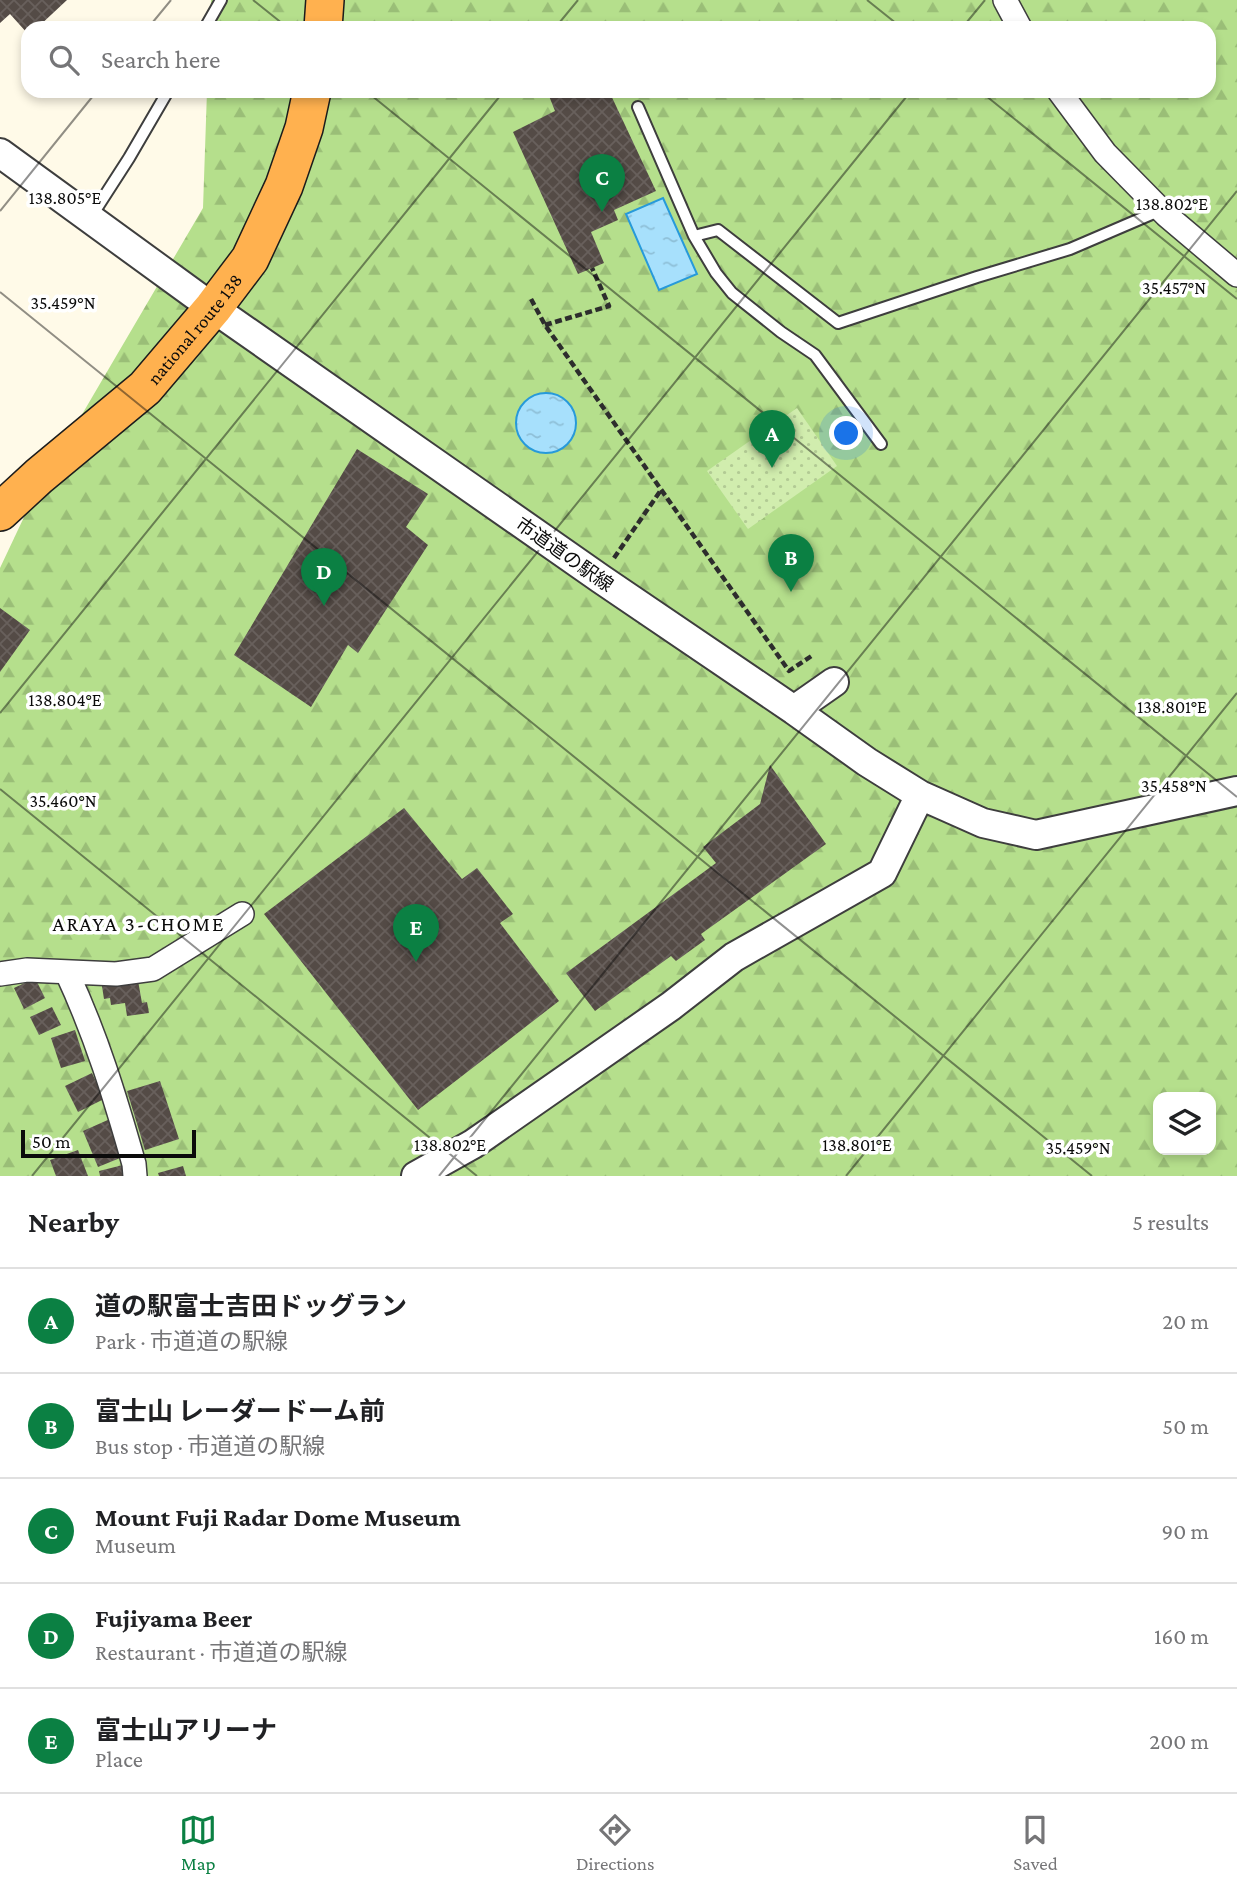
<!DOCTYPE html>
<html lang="en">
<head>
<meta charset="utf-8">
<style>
  body { margin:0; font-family:"Crimson Pro","Noto Sans JP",serif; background:#f6f6f6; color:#202124 }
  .controls { position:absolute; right:21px; bottom:21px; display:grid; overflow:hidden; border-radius:14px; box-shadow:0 4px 10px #0003 }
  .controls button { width:63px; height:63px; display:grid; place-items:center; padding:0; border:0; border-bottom:2px solid #e0e0e0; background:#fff; color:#202124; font:35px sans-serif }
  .scale { position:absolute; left:21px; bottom:18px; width:175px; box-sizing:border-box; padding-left:7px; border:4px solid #0b0b0b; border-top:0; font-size:19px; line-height:24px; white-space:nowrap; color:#0b0b0b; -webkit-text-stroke:5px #fff; paint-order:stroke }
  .you { position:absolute; left:847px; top:434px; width:24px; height:24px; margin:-18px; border:5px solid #fff; border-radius:50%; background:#1a73e8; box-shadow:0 0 0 10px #1a73e833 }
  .badge { display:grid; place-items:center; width:46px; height:46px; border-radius:50%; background:#0b8043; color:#fff; font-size:23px; font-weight:700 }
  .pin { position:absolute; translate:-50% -58px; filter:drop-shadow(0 2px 4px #0008) }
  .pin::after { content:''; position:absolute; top:37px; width:24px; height:21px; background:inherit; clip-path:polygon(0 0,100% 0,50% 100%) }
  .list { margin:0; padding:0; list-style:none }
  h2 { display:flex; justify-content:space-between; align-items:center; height:91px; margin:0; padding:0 28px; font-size:30px }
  h2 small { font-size:23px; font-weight:400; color:#757577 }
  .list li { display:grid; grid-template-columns:46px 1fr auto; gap:21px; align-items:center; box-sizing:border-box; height:105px; padding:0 28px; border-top:2px solid #e0e0e0 }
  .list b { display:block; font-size:26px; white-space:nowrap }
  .list p { margin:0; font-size:23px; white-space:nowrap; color:#757577 }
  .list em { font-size:23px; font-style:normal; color:#757577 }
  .icon { flex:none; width:38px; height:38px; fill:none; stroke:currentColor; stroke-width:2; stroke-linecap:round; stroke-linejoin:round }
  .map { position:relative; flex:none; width:1237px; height:1176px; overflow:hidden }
  .search { position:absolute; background:#fff; box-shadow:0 4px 10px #0003; left:21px; right:21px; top:21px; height:77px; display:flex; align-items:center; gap:18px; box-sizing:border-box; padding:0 24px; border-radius:21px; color:#757577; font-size:26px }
  .sheet { height:616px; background:#fff }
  nav { display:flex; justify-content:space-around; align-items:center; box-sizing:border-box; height:98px; border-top:2px solid #e0e0e0; background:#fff; font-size:19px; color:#757577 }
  nav a { display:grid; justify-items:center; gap:4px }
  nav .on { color:#0b8043 }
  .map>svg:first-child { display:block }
  .forest { fill:url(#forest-firs); fill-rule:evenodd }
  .park { fill:url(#park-dots) }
  .water { fill:url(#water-ripples); stroke:#279ada; stroke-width:2 }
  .building { fill:url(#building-cross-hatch) }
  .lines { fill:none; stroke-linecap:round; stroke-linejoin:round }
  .service-casing { stroke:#3e3e3e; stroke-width:14 }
  .minor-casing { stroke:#3e3e3e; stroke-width:26 }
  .tertiary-casing { stroke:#3e3e3e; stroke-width:32 }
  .trunk-casing { stroke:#1c1c1c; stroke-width:40 }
  .path { stroke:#2d2d2d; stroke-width:4.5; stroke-dasharray:7 3.5; stroke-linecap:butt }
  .service { stroke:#fff; stroke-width:10 }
  .minor { stroke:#fff; stroke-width:23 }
  .tertiary { stroke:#fff; stroke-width:28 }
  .trunk { stroke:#ffb14f; stroke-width:37 }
  .ticks { fill:none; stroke:#0b0b0b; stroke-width:2; stroke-opacity:0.45 }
  .labels { text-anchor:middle; stroke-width:7; stroke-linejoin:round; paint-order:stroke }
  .street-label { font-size:19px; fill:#0b0b0b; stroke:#fff }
  .neighbourhood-label { font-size:21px; letter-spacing:2px; fill:#0b0b0b; stroke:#fff }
  .ticks-label { font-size:18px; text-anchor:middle; fill:#0b0b0b; stroke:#fff; stroke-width:7; stroke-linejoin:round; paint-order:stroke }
</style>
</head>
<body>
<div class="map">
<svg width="1237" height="1176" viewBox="0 0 1237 1176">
  <defs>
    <pattern id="forest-firs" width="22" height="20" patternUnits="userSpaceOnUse" patternTransform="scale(1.75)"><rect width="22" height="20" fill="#b5df8c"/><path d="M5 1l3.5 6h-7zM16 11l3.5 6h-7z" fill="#9abe77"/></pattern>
    <pattern id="park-dots" width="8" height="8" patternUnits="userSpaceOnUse" patternTransform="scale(1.75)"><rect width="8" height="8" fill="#d1edae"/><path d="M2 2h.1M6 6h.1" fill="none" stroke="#b2ca94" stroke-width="1.8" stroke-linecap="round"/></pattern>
    <pattern id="water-ripples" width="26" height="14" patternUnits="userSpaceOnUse" patternTransform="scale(1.75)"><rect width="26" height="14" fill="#a7e0fc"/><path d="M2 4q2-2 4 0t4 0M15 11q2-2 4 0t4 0" fill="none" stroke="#8ebfd7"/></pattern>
    <pattern id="building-cross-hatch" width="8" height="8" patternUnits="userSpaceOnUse" patternTransform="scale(1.75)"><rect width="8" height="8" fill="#544b46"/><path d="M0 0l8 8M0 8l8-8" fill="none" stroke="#68605c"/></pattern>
  </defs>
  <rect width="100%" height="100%" fill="#fffae8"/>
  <!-- forest -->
  <path class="forest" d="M211,0H1237V1176H0V568L33,498L203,208L207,91H1209V28H210ZM1158,1097H1211V1150H1158Z"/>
  <!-- park -->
  <path class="park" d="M797,408L837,466L748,529L707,471Z"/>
  <!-- water -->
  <path class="water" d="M663,198L697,274L659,290L626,214Z
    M516 423a30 30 0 1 1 60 0a30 30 0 1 1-60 0Z"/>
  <!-- building -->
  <path class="building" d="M0,0H67L37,28H28V34L10,14L0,23Z
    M547,91H609L656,191L614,210L618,220L591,232L604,263L578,274L513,132L555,111Z
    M357,449L428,494L406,527L428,545L358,653L348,645L311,707L234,655Z
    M0,608L30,630L0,672Z
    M770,765L826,844L701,934L705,940L676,961L671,956L595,1011L566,973L716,863L703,847L760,804Z
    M404,808L462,879L477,868L513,914L500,923L559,1001L418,1110L264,914Z
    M137,975L142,1003L147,1002L149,1013L127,1016L125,1003L111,1005L110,998L104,999L101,980Z
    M35,978L45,998L24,1009L14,988Z
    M52,1007L61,1025L39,1035L30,1017Z
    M75,1030L85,1061L61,1068L51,1038Z
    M92,1073L104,1099L78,1112L65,1086Z
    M160,1081L179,1139L145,1150L127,1091Z
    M110,1119L125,1156L98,1167L83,1131Z
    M78,1150L88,1176H56L50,1160Z
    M123,1165L126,1176H100L99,1171Z
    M183,1166L186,1176H159L158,1173Z"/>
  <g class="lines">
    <defs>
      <path id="service" d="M205,28L221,0
        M638,107L694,236
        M91,217L129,158L168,91
        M881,444L815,355L781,332L732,293L716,273L694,236L718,230L838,323L977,277L1070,249L1161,210"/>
      <path id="minor" d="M1005,0L1020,28
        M1059,91L1105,153L1166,215L1237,275
        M67,973C96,1035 115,1097 134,1164L135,1176
        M0,974L27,970L116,974L153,969L242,914"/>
      <path id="tertiary" d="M0,153L213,308L601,579L794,710L867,762L920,795
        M794,710L834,682
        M416,1176L473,1144L671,1006L734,957L882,873L920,795L983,823L1036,835L1237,791"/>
      <g id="trunk">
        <path d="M323,28L325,0"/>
        <path id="s1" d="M0,512L39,476L145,388L213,308L250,259L284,186L304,128L312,91"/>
      </g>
    </defs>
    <!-- service casing -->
    <use href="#service" class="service-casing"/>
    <!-- minor casing -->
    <use href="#minor" class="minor-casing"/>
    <!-- tertiary casing -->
    <use href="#tertiary" class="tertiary-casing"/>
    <!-- trunk casing -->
    <use href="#trunk" class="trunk-casing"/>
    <!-- path -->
    <path class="path" d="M531,299L545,325L789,671L813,655
      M545,325L609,306L592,268
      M614,558L661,490"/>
    <!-- service -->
    <use href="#service" class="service"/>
    <!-- minor -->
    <use href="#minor" class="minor"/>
    <!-- tertiary -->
    <use href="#tertiary" class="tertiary"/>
    <!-- trunk -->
    <use href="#trunk" class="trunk"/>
  </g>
  <!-- ticks -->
  <path class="ticks" d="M253,0L288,28M867,0L902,28M148,28L171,0M555,28L578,0M962,28L985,0M366,91L1237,797M980,91L1237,299M0,211L97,91M0,292L1092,1176M0,713L504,91M0,789L477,1176M32,1176L911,91M439,1176L1237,191M846,1176L1237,693"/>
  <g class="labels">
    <!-- street labels -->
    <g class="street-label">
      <text dy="7" stroke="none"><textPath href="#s1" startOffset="268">national route 138</textPath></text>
      <text transform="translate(565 554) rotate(35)" y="7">市道道の駅線</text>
    </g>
    <!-- neighbourhood labels -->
    <g class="neighbourhood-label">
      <text x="139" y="931">ARAYA 3-CHOME</text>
    </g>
  </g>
  <g class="ticks-label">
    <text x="65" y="204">138.805°E</text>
    <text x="1172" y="210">138.802°E</text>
    <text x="1174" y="294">35.457°N</text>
    <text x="63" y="309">35.459°N</text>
    <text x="65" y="706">138.804°E</text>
    <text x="1172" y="713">138.801°E</text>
    <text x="1174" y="792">35.458°N</text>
    <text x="63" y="807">35.460°N</text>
    <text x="450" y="1151">138.802°E</text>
    <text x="857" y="1151">138.801°E</text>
    <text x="1078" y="1154">35.459°N</text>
  </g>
</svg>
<div class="controls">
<button><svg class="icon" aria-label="layers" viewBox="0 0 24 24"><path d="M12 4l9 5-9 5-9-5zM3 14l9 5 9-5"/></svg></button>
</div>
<div class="scale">50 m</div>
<div class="you"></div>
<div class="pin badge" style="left:772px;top:468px">A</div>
<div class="pin badge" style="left:791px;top:592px">B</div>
<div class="pin badge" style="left:602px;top:212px">C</div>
<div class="pin badge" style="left:324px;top:606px">D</div>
<div class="pin badge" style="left:416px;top:962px">E</div>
<div class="search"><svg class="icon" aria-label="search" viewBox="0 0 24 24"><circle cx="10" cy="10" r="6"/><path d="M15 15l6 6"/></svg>Search here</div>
</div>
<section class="sheet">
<h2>Nearby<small>5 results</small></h2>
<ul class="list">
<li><span class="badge">A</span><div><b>道の駅富士吉田ドッグラン</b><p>Park · 市道道の駅線</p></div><em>20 m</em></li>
<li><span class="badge">B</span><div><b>富士山 レーダードーム前</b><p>Bus stop · 市道道の駅線</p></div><em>50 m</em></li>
<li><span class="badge">C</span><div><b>Mount Fuji Radar Dome Museum</b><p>Museum</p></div><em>90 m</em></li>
<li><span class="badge">D</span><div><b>Fujiyama Beer</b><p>Restaurant · 市道道の駅線</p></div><em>160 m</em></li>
<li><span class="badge">E</span><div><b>富士山アリーナ</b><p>Place</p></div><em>200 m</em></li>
</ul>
</section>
<nav>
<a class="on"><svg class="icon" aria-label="map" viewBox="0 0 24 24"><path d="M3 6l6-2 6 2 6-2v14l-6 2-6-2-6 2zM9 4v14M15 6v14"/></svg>Map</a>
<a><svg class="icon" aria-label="directions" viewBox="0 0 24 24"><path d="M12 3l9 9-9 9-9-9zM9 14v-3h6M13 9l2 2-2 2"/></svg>Directions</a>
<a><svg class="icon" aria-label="saved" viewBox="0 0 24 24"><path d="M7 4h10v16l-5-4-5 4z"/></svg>Saved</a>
</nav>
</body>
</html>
